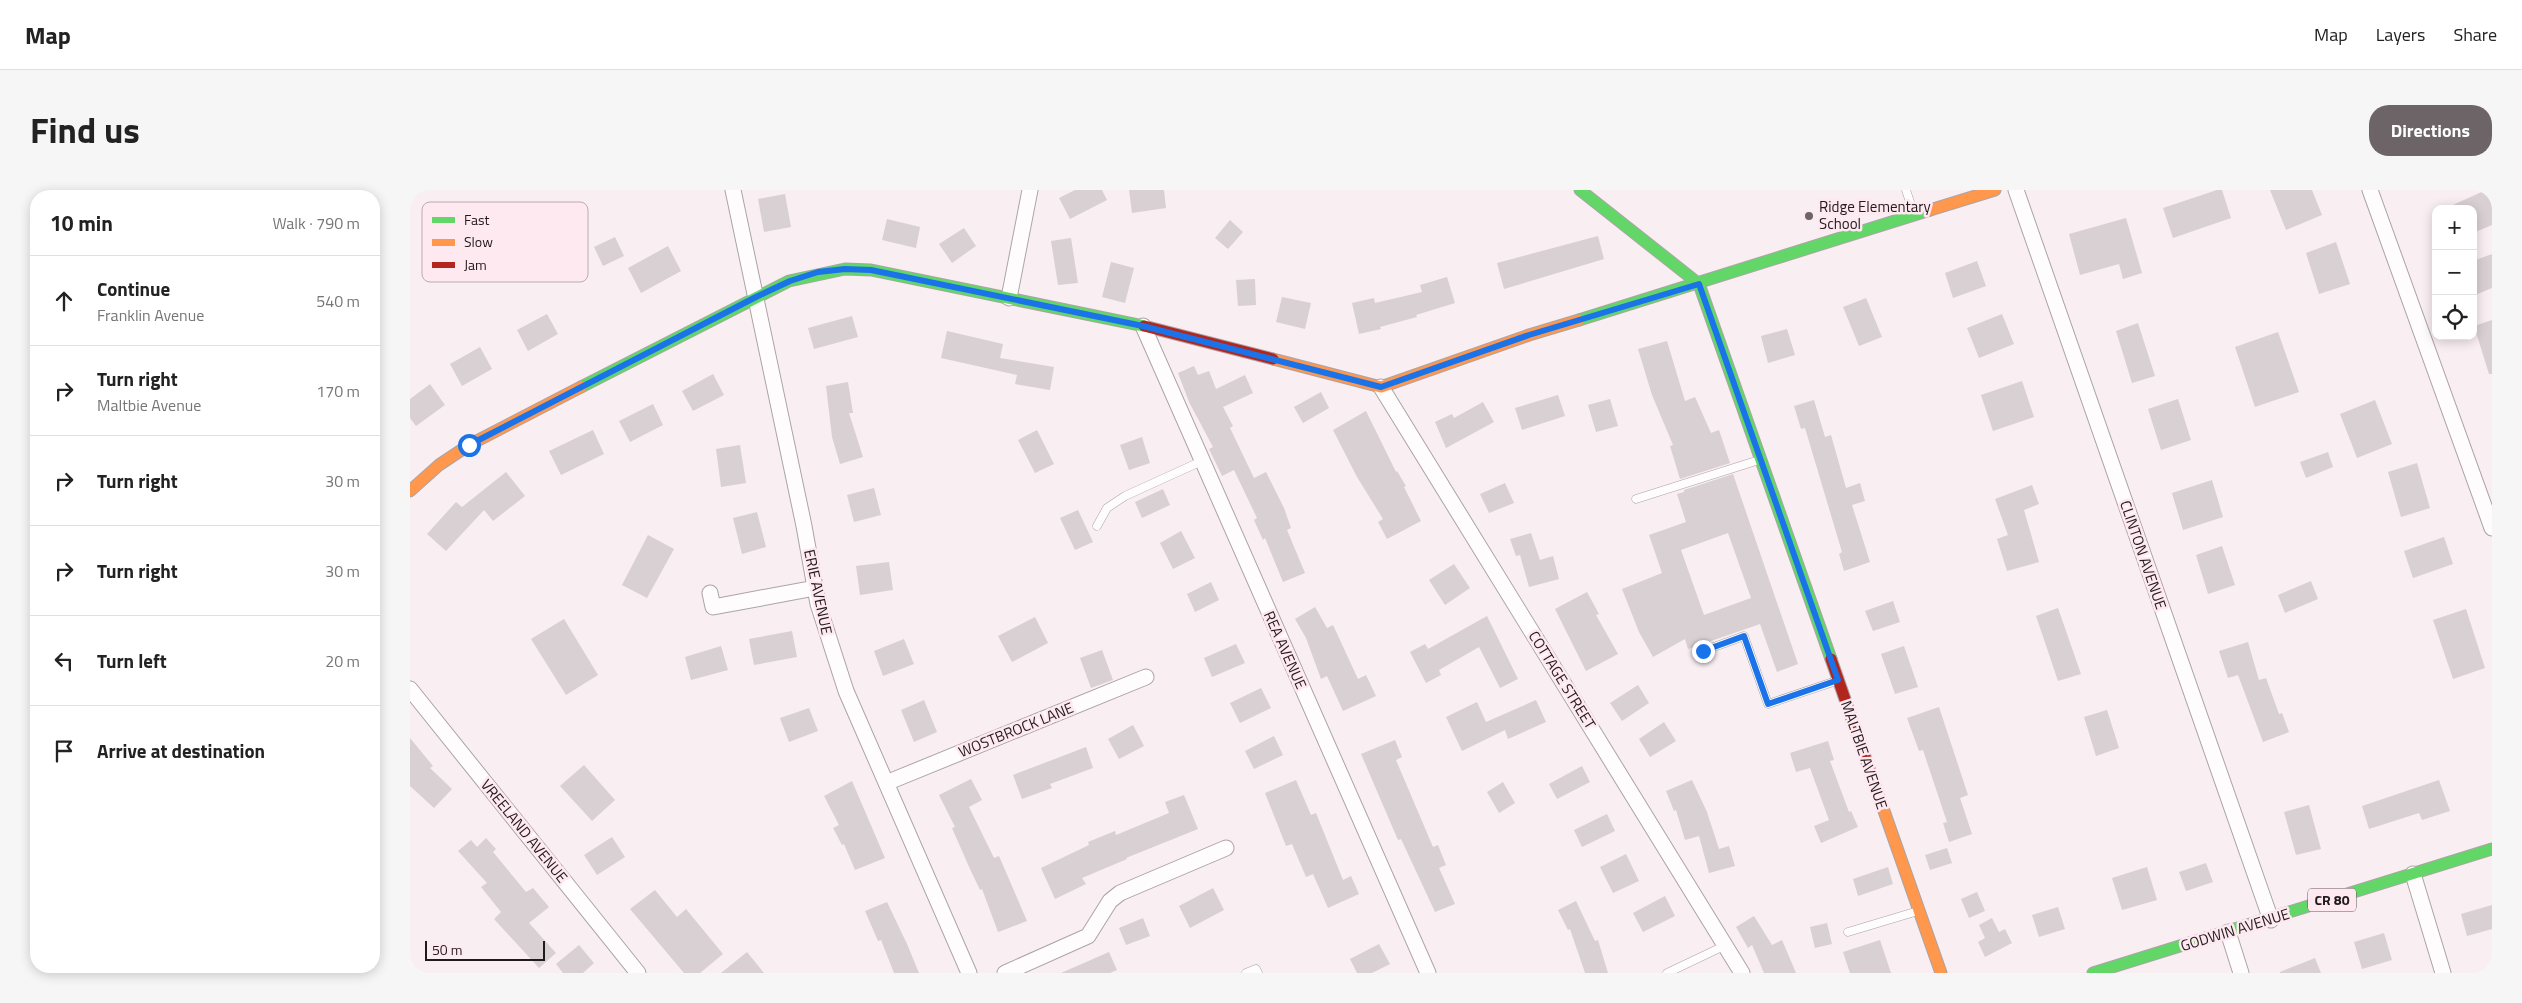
<!DOCTYPE html>
<html lang="en">
<head>
<meta charset="utf-8">
<style>
  body { margin:0; font-family:"Titillium Web",sans-serif; background:#f6f6f6; color:#222 }
  .controls { position:absolute; right:15px; top:15px; display:grid; overflow:hidden; border-radius:10px; box-shadow:0 2px 12px #0003 }
  .controls button { width:45px; height:45px; display:grid; place-items:center; padding:0; border:0; border-bottom:1px solid #e0e0e0; background:#fff; color:#222; font:25px sans-serif }
  .scale { position:absolute; left:15px; bottom:12px; width:120px; box-sizing:border-box; padding-left:5px; border:2px solid #211a1c; border-top:0; font-size:14px; line-height:18px; white-space:nowrap; color:#211a1c; -webkit-text-stroke:4px #fee9f0; paint-order:stroke }
  .stop { position:absolute; width:15px; height:15px; margin:-11px; border:4px solid #1a73e8; border-radius:50%; background:#fff }
  .stop.end { background:#1a73e8; border-color:#fff; box-shadow:0 1px 5px #0008 }
  .list { margin:0; padding:0; list-style:none }
  h2 { display:flex; justify-content:space-between; align-items:center; height:65px; margin:0; padding:0 20px; font-size:21px }
  h2 small { font-size:16px; font-weight:400; color:#767676 }
  .list li { display:grid; grid-template-columns:32px 1fr auto; gap:15px; align-items:center; box-sizing:border-box; height:90px; padding:0 20px; border-top:1px solid #e0e0e0 }
  .list b { display:block; font-size:19px; white-space:nowrap }
  .list p { margin:0; font-size:16px; white-space:nowrap; color:#767676 }
  .list em { font-size:16px; font-style:normal; color:#767676 }
  .icon { flex:none; width:28px; height:28px; fill:none; stroke:currentColor; stroke-width:2; stroke-linecap:round; stroke-linejoin:round }
  .map { position:relative; flex:none; width:2082px; height:783px; overflow:hidden; border-radius:20px }
  header { display:flex; align-items:center; gap:30px; box-sizing:border-box; height:70px; padding:0 25px; background:#fff; border-bottom:1px solid #e0e0e0 }
  header strong { font-size:24px }
  nav { display:flex; gap:28px; margin-inline-start:auto; font-size:18px }
  .intro { display:flex; align-items:center; justify-content:space-between; box-sizing:border-box; height:120px; padding:0 30px }
  h1 { margin:0; font-size:35px }
  .button { padding:12px 22px; border-radius:20px; background:#6d6467; color:#fff; font-size:18px; font-weight:700 }
  main { display:flex; gap:30px; padding:0 30px }
  aside { flex:1; background:#fff; border-radius:20px; box-shadow:0 2px 12px #0003 }
  .map>svg:first-child { display:block }
  .building { fill:#d9d0d3; fill-rule:evenodd }
  .lines { fill:none; stroke-linecap:round; stroke-linejoin:round }
  .lane-casing { stroke:#aba4a6; stroke-width:9 }
  .street-casing { stroke:#aba4a6; stroke-width:17 }
  .fast-casing { stroke:#aba4a6; stroke-width:13 }
  .slow-casing { stroke:#aba4a6; stroke-width:13 }
  .jam-casing { stroke:#aba4a6; stroke-width:13 }
  .lane { stroke:#fefcfd; stroke-width:8 }
  .street { stroke:#fefcfd; stroke-width:15 }
  .fast { stroke:#63d668; stroke-width:11 }
  .slow { stroke:#ff974d; stroke-width:11 }
  .jam { stroke:#b3261e; stroke-width:11 }
  .route { stroke:#1a73e8; stroke-width:6 }
  .poi-dot { fill:#6d6467; stroke:#fee9f0; stroke-width:2 }
  .labels { text-anchor:middle; stroke-width:5; stroke-linejoin:round; paint-order:stroke }
  .shield { fill:#fee9f0; stroke:#63585c; stroke-width:1 }
  .shield-label { font-size:14px; font-weight:bold; fill:#211a1c }
  .poi-label { font-size:15px; fill:#211a1c; stroke:#fee9f0; text-anchor:start }
  .street-label { font-size:15px; fill:#211a1c; stroke:#fee9f0 }
  .key { fill:#fee9f0; stroke:#bcabb0; stroke-width:1 }
  .key-label { font-size:14px; fill:#211a1c }
</style>
</head>
<body>
<header>
<strong>Map</strong>
<nav><a>Map</a><a>Layers</a><a>Share</a></nav>
</header>
<div class="intro"><h1>Find us</h1><a class="button">Directions</a></div>
<main>
<aside>
<h2>10 min<small>Walk · 790 m</small></h2>
<ul class="list">
<li><svg class="icon" aria-label="ahead" viewBox="0 0 24 24"><path d="M12 20V5M6 11l6-6 6 6"/></svg><div><b>Continue</b><p>Franklin Avenue</p></div><em>540 m</em></li>
<li><svg class="icon" aria-label="right" viewBox="0 0 24 24"><path d="M7 20v-9h11M14 6l5 5-5 5"/></svg><div><b>Turn right</b><p>Maltbie Avenue</p></div><em>170 m</em></li>
<li><svg class="icon" aria-label="right" viewBox="0 0 24 24"><path d="M7 20v-9h11M14 6l5 5-5 5"/></svg><div><b>Turn right</b></div><em>30 m</em></li>
<li><svg class="icon" aria-label="right" viewBox="0 0 24 24"><path d="M7 20v-9h11M14 6l5 5-5 5"/></svg><div><b>Turn right</b></div><em>30 m</em></li>
<li><svg class="icon" aria-label="left" viewBox="0 0 24 24"><path d="M17 20v-9H6M10 6l-5 5 5 5"/></svg><div><b>Turn left</b></div><em>20 m</em></li>
<li><svg class="icon" aria-label="arrive" viewBox="0 0 24 24"><path d="M6 21V4h12l-3 4 3 4H6"/></svg><div><b>Arrive at destination</b></div></li>
</ul>
</aside>
<div class="map">
<svg width="2082" height="783" viewBox="0 0 2082 783">
  <rect width="100%" height="100%" fill="#f9eef1"/>
  <!-- building -->
  <path class="building" d="M665,0H692L697,10L660,29L649,8Z
    M719,0H754L756,18L722,23Z
    M1807,0H1812L1821,28L1763,48L1753,18Z
    M1860,0H1902L1912,25L1876,40Z
    M2076,0L2082,14V35L2063,43V19H2034Z
    M375,4L381,37L354,42L348,9Z
    M1716,28L1732,83L1713,89L1709,74L1670,85L1659,44Z
    M477,29L510,37L506,58L472,50Z
    M820,30L833,42L818,59L805,48Z
    M554,38L566,56L542,73L529,54Z
    M1188,46L1194,69L1094,99L1087,73Z
    M205,47L214,66L193,76L184,57Z
    M661,48L668,93L648,95L641,51Z
    M1926,52L1940,94L1909,104L1896,63Z
    M258,56L271,81L231,103L218,78Z
    M2082,64V98L2063,106V71Z
    M1567,71L1576,96L1543,108L1535,83Z
    M701,72L724,78L715,113L692,107Z
    M1037,87L1045,113L1006,125L1007,127L970,137L971,139L949,144L942,113L964,108L965,113L1012,102L1010,95Z
    M845,89L846,115L828,116L826,90Z
    M872,107L901,113L895,139L866,132Z
    M1456,108L1472,147L1449,156L1433,117Z
    M137,124L148,144L118,161L107,140Z
    M1592,124L1604,154L1569,168L1557,138Z
    M442,126L448,147L404,159L398,138Z
    M2082,130V184H2079L2064,136Z
    M1728,133L1745,186L1722,193L1706,141Z
    M1377,139L1385,165L1358,173L1351,146Z
    M537,141L593,154L590,168L644,177L640,200L605,194L607,185L531,168Z
    M1868,142L1889,202L1845,217L1825,157Z
    M1257,151L1275,211L1285,207L1301,243L1309,240L1320,273L1270,289L1260,256L1263,255L1242,205L1228,159Z
    M70,157L82,179L52,196L40,174Z
    M784,176L788,185L799,181L806,199L835,185L843,203L813,217L823,236L820,238L844,288L856,282L874,318L881,338L877,340L895,383L873,392L855,348L853,350L844,330L847,328L824,280L812,286L799,259L803,257L779,212L768,183Z
    M303,184L314,205L283,221L272,201Z
    M1612,191L1624,227L1583,241L1571,205Z
    M438,192L443,223H439L453,267L430,274L422,247L416,196Z
    M20,194L35,215L6,236L0,228V209Z
    M911,202L919,218L893,233L884,217Z
    M1148,205L1155,226L1112,240L1105,218Z
    M1200,209L1208,236L1186,242L1178,215Z
    M1768,209L1781,250L1751,260L1738,219Z
    M1404,210L1415,247L1421,245L1436,298L1450,293L1455,311L1442,315L1460,372L1434,381L1429,364L1432,362L1395,238L1391,239L1384,216Z
    M1965,210L1982,254L1947,268L1930,224Z
    M1073,212L1084,232L1036,258L1025,232L1042,224L1044,228Z
    M243,214L253,235L220,252L209,231Z
    M956,221L986,282L987,281L996,296L994,297L1011,331L977,349L968,332L973,329L947,287L923,240Z
    M183,240L194,264L151,285L139,261Z
    M627,240L644,274L625,283L608,250Z
    M732,247L740,273L719,280L710,255Z
    M330,255L336,293L311,297L306,259Z
    M1918,262L1923,277L1896,288L1890,272Z
    M2007,273L2020,318L1991,327L1978,282Z
    M96,282L115,306L83,331L74,320L36,361L17,344L46,312L52,317Z
    M1323,284L1388,474L1367,482L1350,434L1278,459L1275,449L1243,467L1229,442L1212,399L1252,383L1239,345L1276,332L1267,304L1274,302V300ZM1318,343L1341,408L1294,425L1271,360Z
    M1802,290L1813,327L1773,340L1762,303Z
    M1095,293L1104,313L1079,323L1070,304Z
    M1622,295L1629,314L1614,320L1629,372L1597,381L1587,349L1598,345L1585,309Z
    M464,298L471,325L444,332L437,305Z
    M753,299L760,315L732,328L725,312Z
    M668,320L683,352L665,360L650,328Z
    M347,322L356,357L332,364L323,328Z
    M771,341L785,368L763,379L750,353Z
    M1121,343L1130,370L1143,366L1149,389L1119,397L1110,365L1106,366L1100,349Z
    M238,345L264,359L237,408L212,395Z
    M2034,347L2043,374L2003,388L1994,361Z
    M1812,356L1825,395L1798,404L1786,365Z
    M479,372L483,400L450,405L446,376Z
    M1044,374L1060,398L1035,415L1019,390Z
    M1901,391L1908,409L1875,423L1868,405Z
    M801,392L809,410L785,422L777,404Z
    M1177,402L1189,424L1186,425L1208,464L1176,481L1145,419Z
    M1483,411L1490,432L1463,441L1455,421Z
    M905,417L917,438L923,435L948,489L956,485L966,506L933,521L917,486L911,489L896,448L885,429Z
    M1648,418L1671,484L1648,491L1626,426Z
    M2056,419L2075,478L2043,489L2023,430Z
    M1077,426L1108,489L1090,498L1069,457L1029,480L1031,485L1016,493L1000,462L1015,454L1018,459Z
    M625,427L638,453L602,472L588,446Z
    M154,429L188,485L156,505L121,449Z
    M382,441L387,467L344,475L339,449Z
    M494,449L504,474L473,486L464,461Z
    M1838,452L1849,490L1856,488L1869,524L1872,523L1879,542L1853,552L1828,485L1818,488L1809,461Z
    M826,454L835,473L802,487L794,468Z
    M311,456L318,480L281,490L275,467Z
    M1494,456L1508,497L1485,504L1471,464Z
    M692,460L703,490L681,498L670,468Z
    M1228,495L1239,513L1212,531L1200,513Z
    M851,498L861,518L830,533L820,513Z
    M514,510L527,542L504,552L491,520Z
    M1126,510L1136,532L1098,549L1095,540L1052,561L1036,527L1067,512L1076,532Z
    M1529,517L1558,605L1550,608L1562,644L1539,652L1533,633L1537,632L1513,560L1509,561L1497,528Z
    M399,518L408,541L379,552L370,528Z
    M1697,520L1709,558L1686,566L1674,527Z
    M1254,532L1266,551L1240,567L1229,549Z
    M723,535L734,556L709,569L698,549Z
    M864,546L873,565L844,579L835,561Z
    M0,548L23,576L20,578L42,599L24,618L0,596Z
    M985,550L992,567L986,570L1023,657L1028,655L1036,675L1029,678L1045,714L1025,722L991,649L988,650L951,564Z
    M1418,551L1424,570L1420,571L1439,622L1441,621L1448,637L1411,653L1404,636L1419,630L1400,578L1386,582L1380,563Z
    M676,557L683,578L640,594L642,598L612,609L603,585Z
    M174,575L205,610L182,631L150,596Z
    M1172,576L1180,592L1147,609L1139,594Z
    M561,589L572,610L559,617L584,668L589,666L617,731L588,742L572,699L570,700L560,679L542,638L545,637L529,605Z
    M886,590L901,625L906,623L933,690L941,686L949,704L918,718L903,684L896,687L882,654L876,656L855,603Z
    M1282,590L1297,622L1309,659L1319,656L1325,676L1299,683L1289,646L1275,650L1266,620L1264,621L1256,601Z
    M2029,590L2040,621L2012,630L2009,623L1959,639L1952,616Z
    M442,591L475,668L445,680L434,654L432,655L423,638L429,635L414,606Z
    M1093,592L1105,613L1089,623L1077,602Z
    M774,605L788,639L716,668L717,669L672,688L676,694L645,709L631,678L679,655L678,652L705,641L706,645L759,623L755,612Z
    M1899,615L1911,659L1886,665L1874,622Z
    M1197,624L1205,641L1172,657L1164,640Z
    M202,647L215,667L187,685L174,665Z
    M76,648L86,659L83,662L116,702L123,698L139,717L119,733L146,763L129,778L84,729L91,722L71,697L77,693L48,661L61,650L67,657Z
    M1537,658L1542,673L1520,680L1515,665Z
    M1216,664L1229,691L1203,703L1190,677Z
    M1796,673L1803,692L1776,701L1769,682Z
    M1478,677L1483,694L1448,706L1443,689Z
    M1737,677L1747,710L1712,720L1702,688Z
    M803,698L814,720L780,738L769,716Z
    M245,700L267,727L276,719L313,764L290,783H274L220,719Z
    M1567,702L1575,721L1559,728L1551,709Z
    M1255,706L1265,726L1233,742L1223,723Z
    M1166,711L1185,751L1188,750L1198,783H1175L1160,739L1158,740L1148,720Z
    M477,712L497,754L509,783H484L471,750L468,751L455,721Z
    M2082,715V739L2057,746L2051,724Z
    M1648,717L1655,739L1629,747L1622,725Z
    M1344,726L1362,755L1372,750L1386,783H1354L1342,755L1338,758L1326,737Z
    M733,728L740,746L716,755L709,738Z
    M1582,728L1589,742L1595,739L1602,753L1575,767L1568,752L1575,748L1569,735Z
    M1417,733L1422,754L1405,758L1400,737Z
    M1974,743L1982,770L1952,779L1944,752Z
    M1470,750L1481,783H1440L1433,762Z
    M969,754L980,774L962,783H947L940,769Z
    M169,755L184,773L173,783H153L146,774Z
    M337,762L354,783H311Z
    M699,762L707,780L700,783H651Z
    M1905,768L1911,783H1870V782Z"/>
  <g class="lines">
    <defs>
      <path id="lane" d="M1496,0L1504,24
        M1226,309L1349,270
        M687,336L697,318L715,306L792,271
        M1293,461L1334,446L1358,514L1426,491
        M1438,742L1508,721
        M836,783L846,779L848,783
        M1257,783L1316,755"/>
      <path id="street" d="M323,0L394,336L408,414L436,501L559,783
        M1606,0L1861,730
        M1960,0L2082,338
        M599,108L620,0
        M733,136L1018,783
        M971,197L1332,783
        M300,403L303,417L405,398
        M0,499L228,783
        M476,593L736,487
        M2003,684L2033,783
        M1818,742L1831,783
        M595,783L678,746L700,711L710,703L816,658"/>
      <path id="fast" d="M1170,0L1289,94L1421,469
        M1169,130L1520,20
        M171,197L379,91L435,79L461,80L734,136
        M1683,783L2082,659"/>
      <path id="slow" d="M1520,20L1585,0
        M863,169L971,197L1119,145L1169,130
        M0,301L29,275L59,255L171,197
        M1461,584L1531,783"/>
      <path id="jam" d="M734,136L863,169
        M1421,469L1461,584"/>
    </defs>
    <!-- lane casing -->
    <use href="#lane" class="lane-casing"/>
    <!-- street casing -->
    <use href="#street" class="street-casing"/>
    <!-- fast casing -->
    <use href="#fast" class="fast-casing"/>
    <!-- slow casing -->
    <use href="#slow" class="slow-casing"/>
    <!-- jam casing -->
    <use href="#jam" class="jam-casing"/>
    <!-- lane -->
    <use href="#lane" class="lane"/>
    <!-- street -->
    <use href="#street" class="street"/>
    <!-- fast -->
    <use href="#fast" class="fast"/>
    <!-- slow -->
    <use href="#slow" class="slow"/>
    <!-- jam -->
    <use href="#jam" class="jam"/>
  </g>
  <g class="lines">
    <!-- route -->
    <path class="route" d="M59,255L346,107L380,91L408,82L435,79L461,80L733,136L971,197L1119,145L1289,94L1428,490L1358,514L1334,446L1293,461"/>
  </g>
  <!-- markers -->
  <circle class="poi-dot" cx="1399" cy="26" r="5"/>
  <g class="labels">
    <!-- shield labels -->
    <rect class="shield" x="1898" y="698.5" width="48" height="23" rx="4"/>
    <g class="shield-label">
      <text x="1922" y="715">CR 80</text>
    </g>
    <!-- poi labels -->
    <g class="poi-label">
      <text x="1409" y="22">Ridge Elementary<tspan x="1409" dy="17">School</tspan></text>
    </g>
    <!-- street labels -->
    <g class="street-label">
      <text transform="translate(1733 365) rotate(71)" y="5">CLINTON AVENUE</text>
      <text transform="translate(408 402) rotate(78)" y="5">ERIE AVENUE</text>
      <text transform="translate(875 460) rotate(66)" y="5">REA AVENUE</text>
      <text transform="translate(1152 490) rotate(58)" y="5">COTTAGE STREET</text>
      <text transform="translate(606 540) rotate(-22)" y="5">WOSTBROCK LANE</text>
      <text transform="translate(1454 565) rotate(71)" y="5">MALTBIE AVENUE</text>
      <text transform="translate(114 641) rotate(51)" y="5">VREELAND AVENUE</text>
      <text transform="translate(1825 740) rotate(-17)" y="5">GODWIN AVENUE</text>
    </g>
  </g>
  <!-- legend -->
  <rect x="12" y="12" width="166" height="80" rx="8" class="key"/>
  <rect x="22" y="27" width="23" height="6" fill="#63d668"/>
  <rect x="22" y="49" width="23" height="7" fill="#ff974d"/>
  <rect x="22" y="72" width="23" height="6" fill="#b3261e"/>
  <g class="key-label">
    <text x="54" y="35">Fast</text>
    <text x="54" y="57">Slow</text>
    <text x="54" y="80">Jam</text>
  </g>
</svg>
<div class="controls">
<button>+</button>
<button>−</button>
<button><svg class="icon" aria-label="locate" viewBox="0 0 24 24"><circle cx="12" cy="12" r="6"/><path d="M12 2v4M12 18v4M2 12h4M18 12h4"/></svg></button>
</div>
<div class="scale">50 m</div>
<div class="stop" style="left:59px;top:255px"></div>
<div class="stop end" style="left:1293px;top:461px"></div>
</div>
</main>
</body>
</html>
